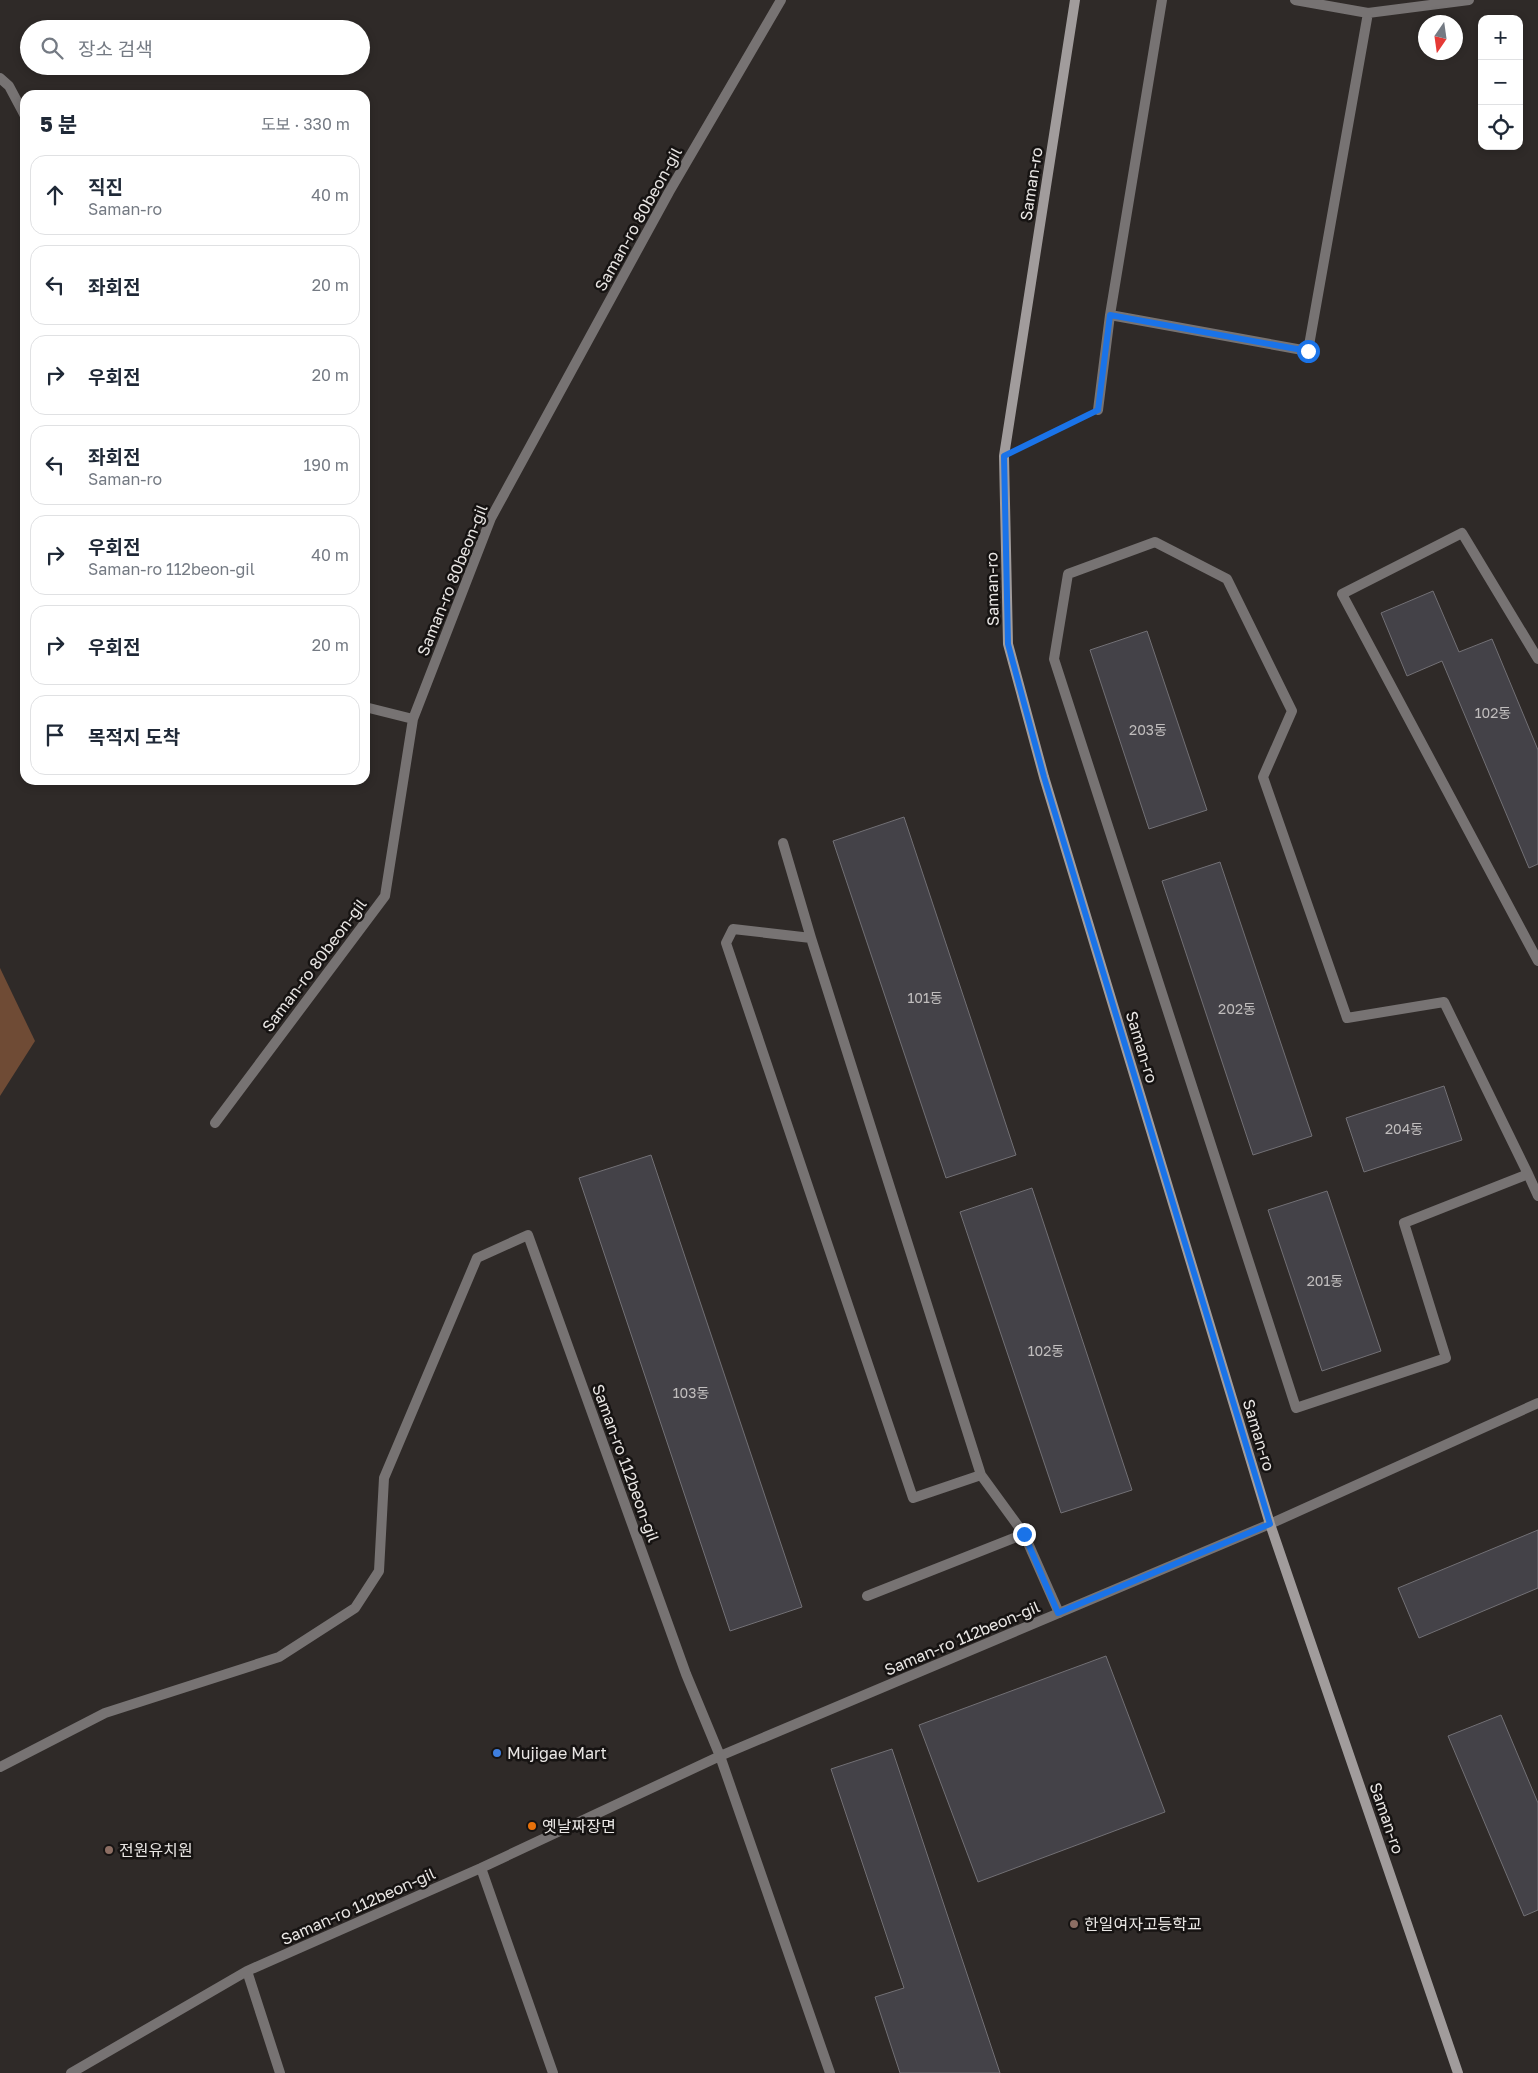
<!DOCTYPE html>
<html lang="ko">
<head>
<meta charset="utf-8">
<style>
  body { margin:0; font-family:"Golos Text","Noto Sans KR",sans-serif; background:#f2f2f3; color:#1f2937 }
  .controls { position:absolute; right:15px; top:15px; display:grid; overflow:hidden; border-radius:10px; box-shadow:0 2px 8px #0003 }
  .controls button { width:45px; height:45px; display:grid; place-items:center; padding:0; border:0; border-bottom:1px solid #e0e1e3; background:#fff; color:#1f2937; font:25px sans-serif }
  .compass { position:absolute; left:1418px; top:15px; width:45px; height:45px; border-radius:50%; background:#fff; box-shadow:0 2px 8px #0003; rotate:193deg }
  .stop { position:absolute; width:15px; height:15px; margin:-11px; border:4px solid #1a73e8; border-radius:50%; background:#fff }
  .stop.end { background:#1a73e8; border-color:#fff; box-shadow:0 1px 5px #0008 }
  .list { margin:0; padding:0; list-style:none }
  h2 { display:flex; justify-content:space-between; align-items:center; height:65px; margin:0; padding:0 20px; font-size:21px }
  h2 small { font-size:16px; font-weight:400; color:#747a83 }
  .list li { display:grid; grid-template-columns:32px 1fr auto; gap:15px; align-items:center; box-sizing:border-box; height:80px; margin:0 10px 10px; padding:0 10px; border:1px solid #e0e1e3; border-radius:15px }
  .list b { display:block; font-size:19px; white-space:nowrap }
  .list p { margin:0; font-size:16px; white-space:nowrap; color:#747a83 }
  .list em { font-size:16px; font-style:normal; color:#747a83 }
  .icon { flex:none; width:28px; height:28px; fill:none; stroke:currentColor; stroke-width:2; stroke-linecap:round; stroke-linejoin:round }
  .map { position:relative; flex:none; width:1538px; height:2073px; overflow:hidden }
  .search { position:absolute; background:#fff; box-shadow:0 2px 8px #0003; left:20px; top:20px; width:350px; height:55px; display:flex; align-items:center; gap:12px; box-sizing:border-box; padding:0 18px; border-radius:28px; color:#747a83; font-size:19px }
  .panel { position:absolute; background:#fff; box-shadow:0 2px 8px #0003; left:20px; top:90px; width:350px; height:695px; border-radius:15px }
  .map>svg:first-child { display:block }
  .forest { fill:#6f4b35 }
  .building { fill:#444248; stroke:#727075 }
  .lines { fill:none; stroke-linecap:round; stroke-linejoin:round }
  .path { stroke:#7d7977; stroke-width:3; stroke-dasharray:5 2.5; stroke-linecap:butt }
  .service { stroke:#777373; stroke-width:10 }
  .minor { stroke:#777373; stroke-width:10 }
  .secondary { stroke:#a19c9c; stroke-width:10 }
  .route { stroke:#1a73e8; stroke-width:6 }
  .shop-dot { fill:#3f7fe0; stroke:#161312; stroke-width:2 }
  .food-dot { fill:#e8710a; stroke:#161312; stroke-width:2 }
  .education-dot { fill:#8d6e63; stroke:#161312; stroke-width:2 }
  .labels { text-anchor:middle; stroke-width:5; stroke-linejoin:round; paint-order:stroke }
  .number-label { font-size:14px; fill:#c0bdbd }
  .street-label { font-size:16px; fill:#e9e6e4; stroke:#161312 }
  .poi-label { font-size:16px; fill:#e9e6e4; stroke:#161312; text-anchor:start }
</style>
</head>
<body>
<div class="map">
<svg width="1538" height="2073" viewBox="0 0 1538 2073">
  <rect width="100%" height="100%" fill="#2f2a28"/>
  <!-- forest -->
  <path class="forest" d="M0,968L35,1041L0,1096Z"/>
  <!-- building -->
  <path class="building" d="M1433,591L1459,652L1492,639L1538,750V864L1529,868L1442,661L1407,676L1381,613Z
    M1147,631L1207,810L1149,829L1090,650Z
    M904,817L1016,1155L946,1178L833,841Z
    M1220,862L1312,1136L1253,1155L1162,881Z
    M1444,1086L1462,1140L1364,1172L1346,1118Z
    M651,1155L802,1607L730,1631L579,1178Z
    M1032,1188L1132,1490L1061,1513L960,1212Z
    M1327,1191L1381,1351L1322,1371L1268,1210Z
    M1538,1530V1588L1419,1638L1398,1588Z
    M1106,1656L1165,1812L978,1882L919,1725Z
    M1501,1715L1538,1803V1910L1524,1916L1448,1736Z
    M892,1749L1000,2073H900L875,1997L904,1988L831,1769Z"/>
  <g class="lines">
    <!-- path -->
    <path class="path" d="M1031,443L1077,420"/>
    <!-- service -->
    <path class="service" d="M1538,659L1462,533L1342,594L1538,961
      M783,843L811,938L981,1475L1024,1534L1059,1613
      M811,938L733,929L726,943L913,1498L981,1475
      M1528,1174L1404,1223L1446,1358L1296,1408L1054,659L1068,574L1155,542L1227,579L1292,711L1263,777L1347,1018L1444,1002L1528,1174L1538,1196
      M867,1596L1024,1534"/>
    <!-- minor -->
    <path class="minor" d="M1368,13L1469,0
      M0,78L9,86L25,116
      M1110,315L1308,351L1368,13L1295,0
      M1098,410L1110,315L1162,0
      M365,707L413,719
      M215,1123L385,896L413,719L491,518L669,192L781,0
      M0,1767L105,1713L279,1657L355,1608L379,1571L384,1478L477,1258L528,1235L686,1674L720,1756L830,2073
      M481,1868L553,2073
      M247,1971L280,2073
      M71,2073L247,1971L481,1868L720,1756L1270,1524L1538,1403"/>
    <!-- secondary -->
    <path class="secondary" d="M1075,0L1004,456L1008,644L1044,777L1270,1524L1458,2073"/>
  </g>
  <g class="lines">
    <!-- route -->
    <path class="route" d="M1024,1534L1058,1613L1270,1524L1044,777L1008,644L1004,456L1098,410L1110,315L1308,351"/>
  </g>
  <!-- markers -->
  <circle class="shop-dot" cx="497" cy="1753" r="5"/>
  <circle class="food-dot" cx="532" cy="1826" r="5"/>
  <g class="education-dot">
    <circle cx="109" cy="1850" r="5"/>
    <circle cx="1074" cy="1924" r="5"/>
  </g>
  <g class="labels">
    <!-- number labels -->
    <g class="number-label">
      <text x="1493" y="718">102동</text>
      <text x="1148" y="735">203동</text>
      <text x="925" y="1003">101동</text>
      <text x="1237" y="1014">202동</text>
      <text x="1404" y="1134">204동</text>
      <text x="1325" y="1286">201동</text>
      <text x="1046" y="1356">102동</text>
      <text x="691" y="1398">103동</text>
    </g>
    <!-- street labels -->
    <g class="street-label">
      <text transform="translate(1031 184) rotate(-81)" y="6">Saman-ro</text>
      <text transform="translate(638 219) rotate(-61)" y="6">Saman-ro 80beon-gil</text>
      <text transform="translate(452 580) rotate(-68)" y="6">Saman-ro 80beon-gil</text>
      <text transform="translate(992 589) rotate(-91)" y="6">Saman-ro</text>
      <text transform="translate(314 965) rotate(-53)" y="6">Saman-ro 80beon-gil</text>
      <text transform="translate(1142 1047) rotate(73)" y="6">Saman-ro</text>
      <text transform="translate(1259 1435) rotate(73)" y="6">Saman-ro</text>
      <text transform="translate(626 1463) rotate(70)" y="6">Saman-ro 112beon-gil</text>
      <text transform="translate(962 1638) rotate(-23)" y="6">Saman-ro 112beon-gil</text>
      <text transform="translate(1387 1818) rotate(71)" y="6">Saman-ro</text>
      <text transform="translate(358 1906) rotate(-24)" y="6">Saman-ro 112beon-gil</text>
    </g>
    <!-- poi labels -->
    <g class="poi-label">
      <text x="507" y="1759">Mujigae Mart</text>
      <text x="542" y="1832">옛날짜장면</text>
      <text x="119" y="1856">전원유치원</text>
      <text x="1084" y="1930">한일여자고등학교</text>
    </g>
  </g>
</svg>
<div class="controls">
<button>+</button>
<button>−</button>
<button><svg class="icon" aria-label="locate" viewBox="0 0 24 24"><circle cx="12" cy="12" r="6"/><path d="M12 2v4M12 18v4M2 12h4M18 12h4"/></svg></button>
</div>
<svg class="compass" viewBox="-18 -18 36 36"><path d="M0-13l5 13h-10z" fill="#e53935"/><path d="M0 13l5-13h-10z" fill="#747a83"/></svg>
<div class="stop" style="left:1308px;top:351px"></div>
<div class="stop end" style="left:1024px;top:1534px"></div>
<div class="search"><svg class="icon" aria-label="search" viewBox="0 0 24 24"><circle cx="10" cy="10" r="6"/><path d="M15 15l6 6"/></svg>장소 검색</div>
<section class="panel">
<h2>5 분<small>도보 · 330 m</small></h2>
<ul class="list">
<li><svg class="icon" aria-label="ahead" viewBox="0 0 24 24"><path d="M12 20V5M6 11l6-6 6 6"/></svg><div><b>직진</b><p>Saman-ro</p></div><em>40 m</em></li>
<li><svg class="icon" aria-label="left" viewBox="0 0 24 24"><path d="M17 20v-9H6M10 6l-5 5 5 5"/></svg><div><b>좌회전</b></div><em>20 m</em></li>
<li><svg class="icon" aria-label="right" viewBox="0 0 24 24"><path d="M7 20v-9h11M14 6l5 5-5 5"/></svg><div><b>우회전</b></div><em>20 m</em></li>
<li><svg class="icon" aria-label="left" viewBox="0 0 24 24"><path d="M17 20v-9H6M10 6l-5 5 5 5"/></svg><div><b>좌회전</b><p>Saman-ro</p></div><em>190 m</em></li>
<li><svg class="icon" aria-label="right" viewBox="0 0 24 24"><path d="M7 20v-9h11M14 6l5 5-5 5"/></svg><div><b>우회전</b><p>Saman-ro 112beon-gil</p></div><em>40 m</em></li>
<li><svg class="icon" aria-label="right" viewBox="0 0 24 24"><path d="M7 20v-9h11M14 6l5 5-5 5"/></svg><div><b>우회전</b></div><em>20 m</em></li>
<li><svg class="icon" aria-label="arrive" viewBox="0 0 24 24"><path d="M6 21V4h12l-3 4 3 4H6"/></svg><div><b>목적지 도착</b></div></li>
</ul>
</section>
</div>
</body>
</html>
